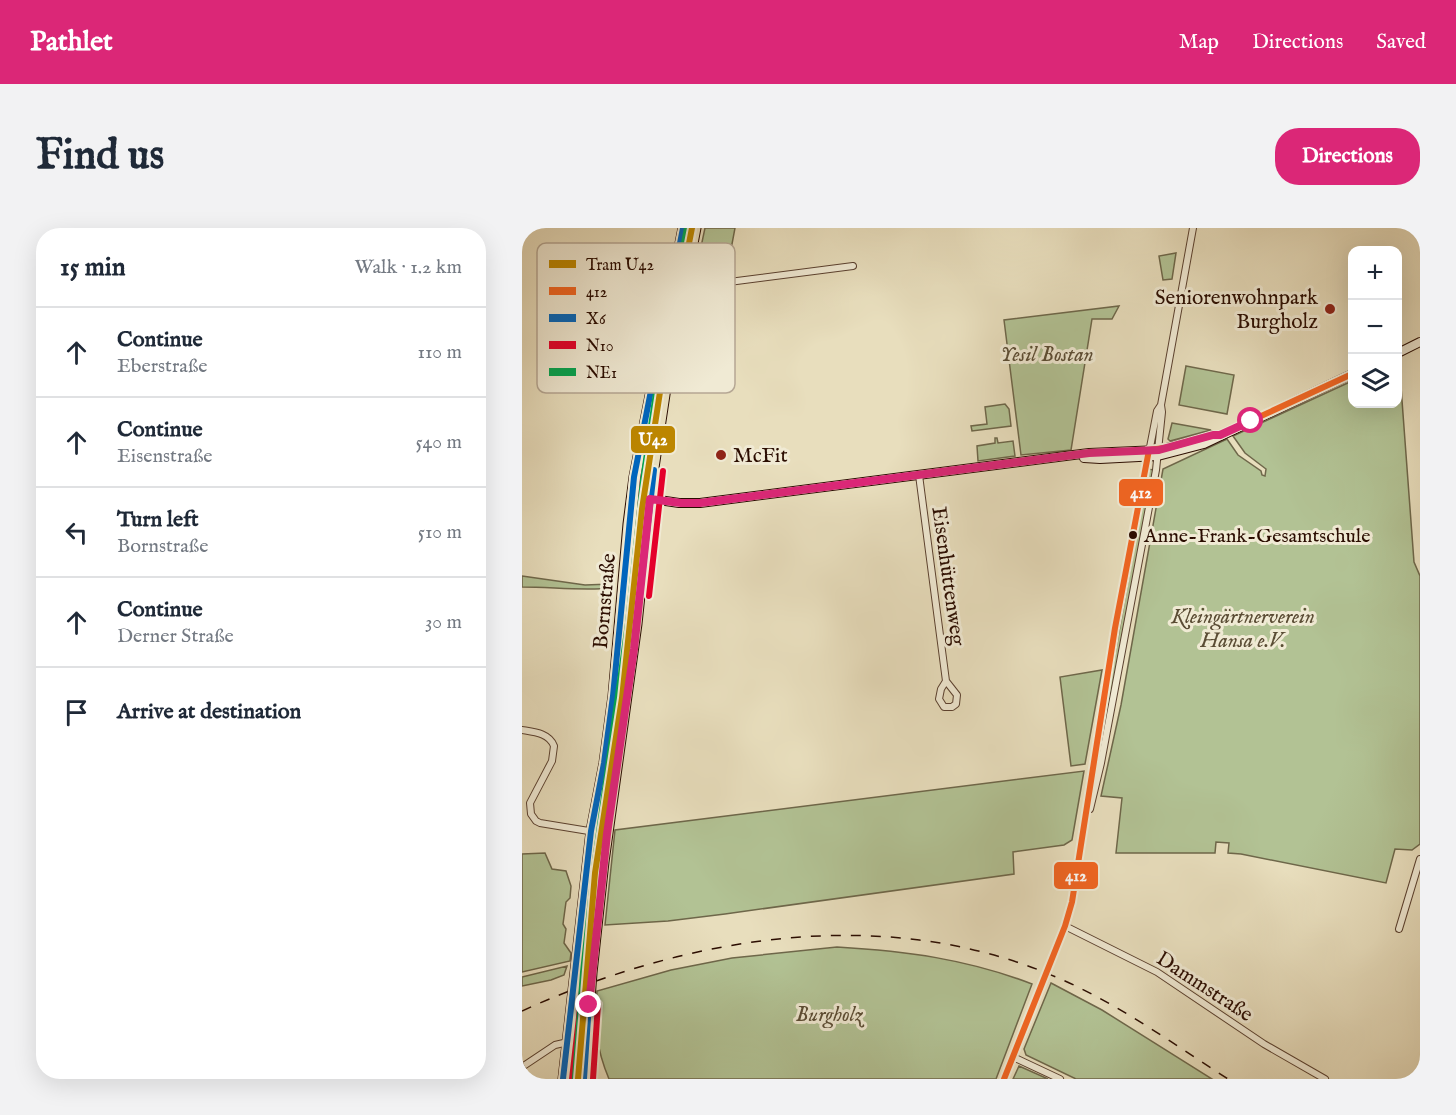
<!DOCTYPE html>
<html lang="en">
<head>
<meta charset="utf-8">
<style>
  body { margin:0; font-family:"IM FELL English",serif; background:#f2f2f3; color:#1f2937 }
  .controls { position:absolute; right:18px; top:18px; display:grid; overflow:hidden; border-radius:12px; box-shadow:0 6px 24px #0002 }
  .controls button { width:54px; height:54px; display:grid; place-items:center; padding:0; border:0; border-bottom:2px solid #e0e1e3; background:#fff; color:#1f2937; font:30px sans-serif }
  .stop { position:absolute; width:18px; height:18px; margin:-14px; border:4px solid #db2777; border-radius:50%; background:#fff }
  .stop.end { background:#db2777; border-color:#fff; box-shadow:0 2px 6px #0008 }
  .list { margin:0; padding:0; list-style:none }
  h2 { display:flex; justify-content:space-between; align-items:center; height:78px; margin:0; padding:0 24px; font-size:26px }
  h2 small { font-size:20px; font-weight:400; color:#747a83 }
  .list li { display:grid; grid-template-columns:39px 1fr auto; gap:18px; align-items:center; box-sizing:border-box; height:90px; padding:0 24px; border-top:2px solid #e0e1e3 }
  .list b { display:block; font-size:22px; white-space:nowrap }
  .list p { margin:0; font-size:20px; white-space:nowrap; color:#747a83 }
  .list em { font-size:20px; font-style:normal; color:#747a83 }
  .icon { flex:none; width:33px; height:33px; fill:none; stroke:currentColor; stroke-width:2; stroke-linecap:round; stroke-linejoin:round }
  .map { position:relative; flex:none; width:898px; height:851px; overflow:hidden; border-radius:24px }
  header { display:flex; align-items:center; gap:36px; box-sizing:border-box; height:84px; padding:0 30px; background:#db2777; color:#fff }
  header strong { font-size:28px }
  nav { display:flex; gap:33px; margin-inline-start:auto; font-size:21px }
  .intro { display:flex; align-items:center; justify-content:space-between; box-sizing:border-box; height:144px; padding:0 36px }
  h1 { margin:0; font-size:42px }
  .button { padding:15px 27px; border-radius:24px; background:#db2777; color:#fff; font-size:21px; font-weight:700 }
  main { display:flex; gap:36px; padding:0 36px }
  aside { flex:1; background:#fff; border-radius:24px; box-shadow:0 6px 24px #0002 }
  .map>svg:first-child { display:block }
  .green { fill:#b2c294; stroke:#6e674a; stroke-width:1.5 }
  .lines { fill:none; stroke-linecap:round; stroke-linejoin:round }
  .street-casing { stroke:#5a402f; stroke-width:8 }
  .secondary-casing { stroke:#2a0c00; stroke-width:10 }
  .primary-casing { stroke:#2a0c00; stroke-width:11 }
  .street { stroke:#f0ead4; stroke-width:6 }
  .secondary { stroke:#f0ead4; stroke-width:8 }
  .primary { stroke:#e8debd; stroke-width:9 }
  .rail { stroke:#2a0c00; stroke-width:1.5; stroke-dasharray:10 10; stroke-linecap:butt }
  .bus-1-casing { stroke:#f0ead4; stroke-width:10 }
  .bus-2-casing { stroke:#f0ead4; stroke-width:10 }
  .bus-3-casing { stroke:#f0ead4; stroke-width:10 }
  .bus-4-casing { stroke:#f0ead4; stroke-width:10 }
  .bus-1 { stroke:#f26522; stroke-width:6 }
  .bus-2 { stroke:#0065bd; stroke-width:6 }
  .bus-3 { stroke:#e4002b; stroke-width:6 }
  .bus-4 { stroke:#00a651; stroke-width:6 }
  .tram-1-casing { stroke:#f0ead4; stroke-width:10 }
  .tram-1 { stroke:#bc8600; stroke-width:6 }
  .route { stroke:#db2777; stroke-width:8 }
  .poi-dot { fill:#8f2418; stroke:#f0ead4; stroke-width:2 }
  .bus-dot { fill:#2a0c00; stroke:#f0ead4; stroke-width:2 }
  .labels { text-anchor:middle; stroke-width:6; stroke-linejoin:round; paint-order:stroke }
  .bus-label { font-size:20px; fill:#2a0c00; stroke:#f0ead4; text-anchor:start }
  .poi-label { font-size:21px; fill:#2a0c00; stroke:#f0ead4; text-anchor:end }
  .park-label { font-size:21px; font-style:italic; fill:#5a4c34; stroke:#f0ead4 }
  .street-label { font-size:21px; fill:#2a0c00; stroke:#f0ead4 }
  .key { fill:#f0ead4; stroke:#b5a794; stroke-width:1.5 }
  .key-label { font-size:16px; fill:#2a0c00 }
  .line-badge { stroke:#f0ead4; stroke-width:2 }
  .badge-label { font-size:16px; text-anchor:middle; font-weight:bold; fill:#fff }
</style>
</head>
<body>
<header>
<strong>Pathlet</strong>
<nav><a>Map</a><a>Directions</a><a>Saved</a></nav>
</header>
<div class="intro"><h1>Find us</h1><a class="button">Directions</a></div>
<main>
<aside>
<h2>15 min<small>Walk · 1.2 km</small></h2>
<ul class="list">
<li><svg class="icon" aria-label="ahead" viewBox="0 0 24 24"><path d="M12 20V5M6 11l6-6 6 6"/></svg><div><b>Continue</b><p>Eberstraße</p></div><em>110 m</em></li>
<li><svg class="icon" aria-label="ahead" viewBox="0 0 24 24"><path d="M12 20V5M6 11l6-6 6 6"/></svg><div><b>Continue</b><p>Eisenstraße</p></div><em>540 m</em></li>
<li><svg class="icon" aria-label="left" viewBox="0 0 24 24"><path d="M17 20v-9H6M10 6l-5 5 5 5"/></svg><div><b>Turn left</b><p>Bornstraße</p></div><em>510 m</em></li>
<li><svg class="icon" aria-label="ahead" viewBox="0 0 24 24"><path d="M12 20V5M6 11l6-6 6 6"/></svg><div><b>Continue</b><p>Derner Straße</p></div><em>30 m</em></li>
<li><svg class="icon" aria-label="arrive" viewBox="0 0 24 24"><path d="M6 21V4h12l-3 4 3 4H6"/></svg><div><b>Arrive at destination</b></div></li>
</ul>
</aside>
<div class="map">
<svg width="898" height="851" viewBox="0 0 898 851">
  <rect width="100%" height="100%" fill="#e8debd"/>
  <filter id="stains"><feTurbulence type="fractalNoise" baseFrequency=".00333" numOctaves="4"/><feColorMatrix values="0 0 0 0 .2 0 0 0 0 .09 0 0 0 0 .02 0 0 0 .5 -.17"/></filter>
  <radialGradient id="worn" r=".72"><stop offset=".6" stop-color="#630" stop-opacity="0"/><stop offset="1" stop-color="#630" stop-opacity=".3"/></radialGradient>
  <!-- green -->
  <path class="green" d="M183,0H213L204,48L177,51L173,47Z
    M654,25L650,51L641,52L637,28Z
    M597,78L590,91H570L549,222L499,227L482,92Z
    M877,132L892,334L898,348V616L890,622L873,621L864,655L719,626L706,625L707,615L694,614L693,625H594L600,570L579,568L599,477L641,241L705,211L716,227L739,243L740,247L743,248L744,241L723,225L711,208L830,153V176H876V133Z
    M664,138L712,147L705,186L657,177Z
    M483,176L487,181L489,198L450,203L449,198L465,196L463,179Z
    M650,195L689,202L648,213L646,211Z
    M473,210H475L476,215L491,213L493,228L456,233L455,218L473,215Z
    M626,241L632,242L581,517H579L577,516Z
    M0,348L63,357L89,356L90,360C60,363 30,359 0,359Z
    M580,442L563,536L549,538L538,449Z
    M562,543L550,612L542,617L491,624L492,646L203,686L146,693L83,697L93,602Z
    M23,625L30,641L44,643L49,658L48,670L44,674L41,696L44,701L42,715L49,725L48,733L0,744V626Z
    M315,719C384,723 445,731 510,756L474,851H87C74,820 72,797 75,763L149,742L210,730Z
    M45,738L42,747L29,752L0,758V749Z
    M529,755L580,782L690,851H554L504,827L502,821Z
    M497,838L526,851H491Z"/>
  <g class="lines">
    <defs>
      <path id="street" d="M163,57L176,58L331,38
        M397,247L424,453L435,467L434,476L430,479H422L417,471L419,461L424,453
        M0,502C12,504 27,505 32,518L30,533L8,575L9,586L14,593L18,595L85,606
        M568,581L579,535L634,242L640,184L639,177
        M543,698L635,744L742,816L803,851
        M877,701L898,631
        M491,829L538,851
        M0,839L33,817L46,814
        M482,851L543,698L550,674L593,400L635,183L639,177L671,0"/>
      <path id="secondary" d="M876,125L898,114
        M562,230L578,231L636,228L682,216L830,146
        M110,268L157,275H178L567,225L637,222L691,207H698"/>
      <path id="primary" d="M41,851L69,603L82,535L91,468L106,296L112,249L161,0
        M62,851L70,745L82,634L115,396L130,253L147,140L174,0"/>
    </defs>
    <!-- street casing -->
    <use href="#street" class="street-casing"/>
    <!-- secondary casing -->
    <use href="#secondary" class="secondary-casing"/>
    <!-- primary casing -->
    <use href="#primary" class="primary-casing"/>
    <!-- street -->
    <use href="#street" class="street"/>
    <!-- secondary -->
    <use href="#secondary" class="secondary"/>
    <!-- primary -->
    <use href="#primary" class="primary"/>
    <!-- rail -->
    <path class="rail" d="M0,783C165,708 363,675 534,749C595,775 650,815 706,851"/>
    <defs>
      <path id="bus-1" d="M482,851L543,698L550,674L593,400L627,222L649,219L691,207H698L830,146"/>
      <path id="bus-2" d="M118,367L132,242
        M41,851L69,603L82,535L91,468L112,249L161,0
        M62,851L67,775"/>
      <path id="bus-3" d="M127,368L141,243
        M50,851L78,604L91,537L100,469L121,250L170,2
        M71,851L76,776"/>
      <path id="bus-4" d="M53,850L61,744L73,633L106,395L121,252L138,138L165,0"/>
    </defs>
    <!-- bus-1 casing -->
    <use href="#bus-1" class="bus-1-casing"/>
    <!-- bus-2 casing -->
    <use href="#bus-2" class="bus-2-casing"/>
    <!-- bus-3 casing -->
    <use href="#bus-3" class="bus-3-casing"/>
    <!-- bus-4 casing -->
    <use href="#bus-4" class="bus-4-casing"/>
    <!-- bus-1 -->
    <use href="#bus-1" class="bus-1"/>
    <!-- bus-2 -->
    <use href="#bus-2" class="bus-2"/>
    <!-- bus-3 -->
    <use href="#bus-3" class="bus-3"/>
    <!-- bus-4 -->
    <use href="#bus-4" class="bus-4"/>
    <defs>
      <path id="tram-1" d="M56,851L73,645L100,470L120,281L138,164L170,0"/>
    </defs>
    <!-- tram-1 casing -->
    <use href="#tram-1" class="tram-1-casing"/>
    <!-- tram-1 -->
    <use href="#tram-1" class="tram-1"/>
  </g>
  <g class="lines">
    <!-- route -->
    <path class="route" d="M67,777L85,606L112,421L128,271L159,275H178L567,225L637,222L691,207H698L729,193"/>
  </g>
  <!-- markers -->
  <g class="poi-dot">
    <circle cx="808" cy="81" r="6"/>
    <circle cx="199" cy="227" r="6"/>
  </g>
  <circle class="bus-dot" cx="611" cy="307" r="5"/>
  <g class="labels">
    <!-- bus labels -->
    <g class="bus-label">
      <text x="622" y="314">Anne-Frank-Gesamtschule</text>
    </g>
    <!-- poi labels -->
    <g class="poi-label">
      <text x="796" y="76">Seniorenwohnpark<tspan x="796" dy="24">Burgholz</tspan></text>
      <text x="211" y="234" text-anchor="start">McFit</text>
    </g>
    <!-- park labels -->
    <g class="park-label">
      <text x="525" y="133">Yesil Bostan</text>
      <text x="721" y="395">Kleingärtnerverein<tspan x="721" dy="24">Hansa e.V.</tspan></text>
      <text x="307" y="793">Burgholz</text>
    </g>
    <!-- street labels -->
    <g class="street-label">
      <text transform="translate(427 348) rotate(82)" y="7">Eisenhüttenweg</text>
      <text transform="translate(82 373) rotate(-85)" y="7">Bornstraße</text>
      <text transform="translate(683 758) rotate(33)" y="7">Dammstraße</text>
    </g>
  </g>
  <!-- legend -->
  <rect x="15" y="15" width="198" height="150" rx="9" class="key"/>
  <rect x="27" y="32" width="27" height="8" fill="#bc8600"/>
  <rect x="27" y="59" width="27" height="8" fill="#f26522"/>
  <rect x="27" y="86" width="27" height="8" fill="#0065bd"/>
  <rect x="27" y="113" width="27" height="8" fill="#e4002b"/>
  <rect x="27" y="140" width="27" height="8" fill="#00a651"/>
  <g class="key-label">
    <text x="64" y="42">Tram U42</text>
    <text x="64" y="69">412</text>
    <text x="64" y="96">X6</text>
    <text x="64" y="123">N10</text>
    <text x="64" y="150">NE1</text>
  </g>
  <g class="line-badge">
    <rect x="108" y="197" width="46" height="29" rx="6" fill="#bc8600"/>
    <rect x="596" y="250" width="46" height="29" rx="6" fill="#f26522"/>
    <rect x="531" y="633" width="46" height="29" rx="6" fill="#f26522"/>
  </g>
  <g class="badge-label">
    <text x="131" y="217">U42</text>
    <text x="619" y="270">412</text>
    <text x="554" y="653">412</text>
  </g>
  <rect width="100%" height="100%" filter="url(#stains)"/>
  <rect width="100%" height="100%" fill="url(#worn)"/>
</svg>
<div class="controls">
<button>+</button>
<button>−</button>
<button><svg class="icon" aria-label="layers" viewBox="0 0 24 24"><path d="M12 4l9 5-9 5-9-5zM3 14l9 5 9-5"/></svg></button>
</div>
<div class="stop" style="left:729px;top:193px"></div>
<div class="stop end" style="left:67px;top:777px"></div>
</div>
</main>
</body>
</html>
